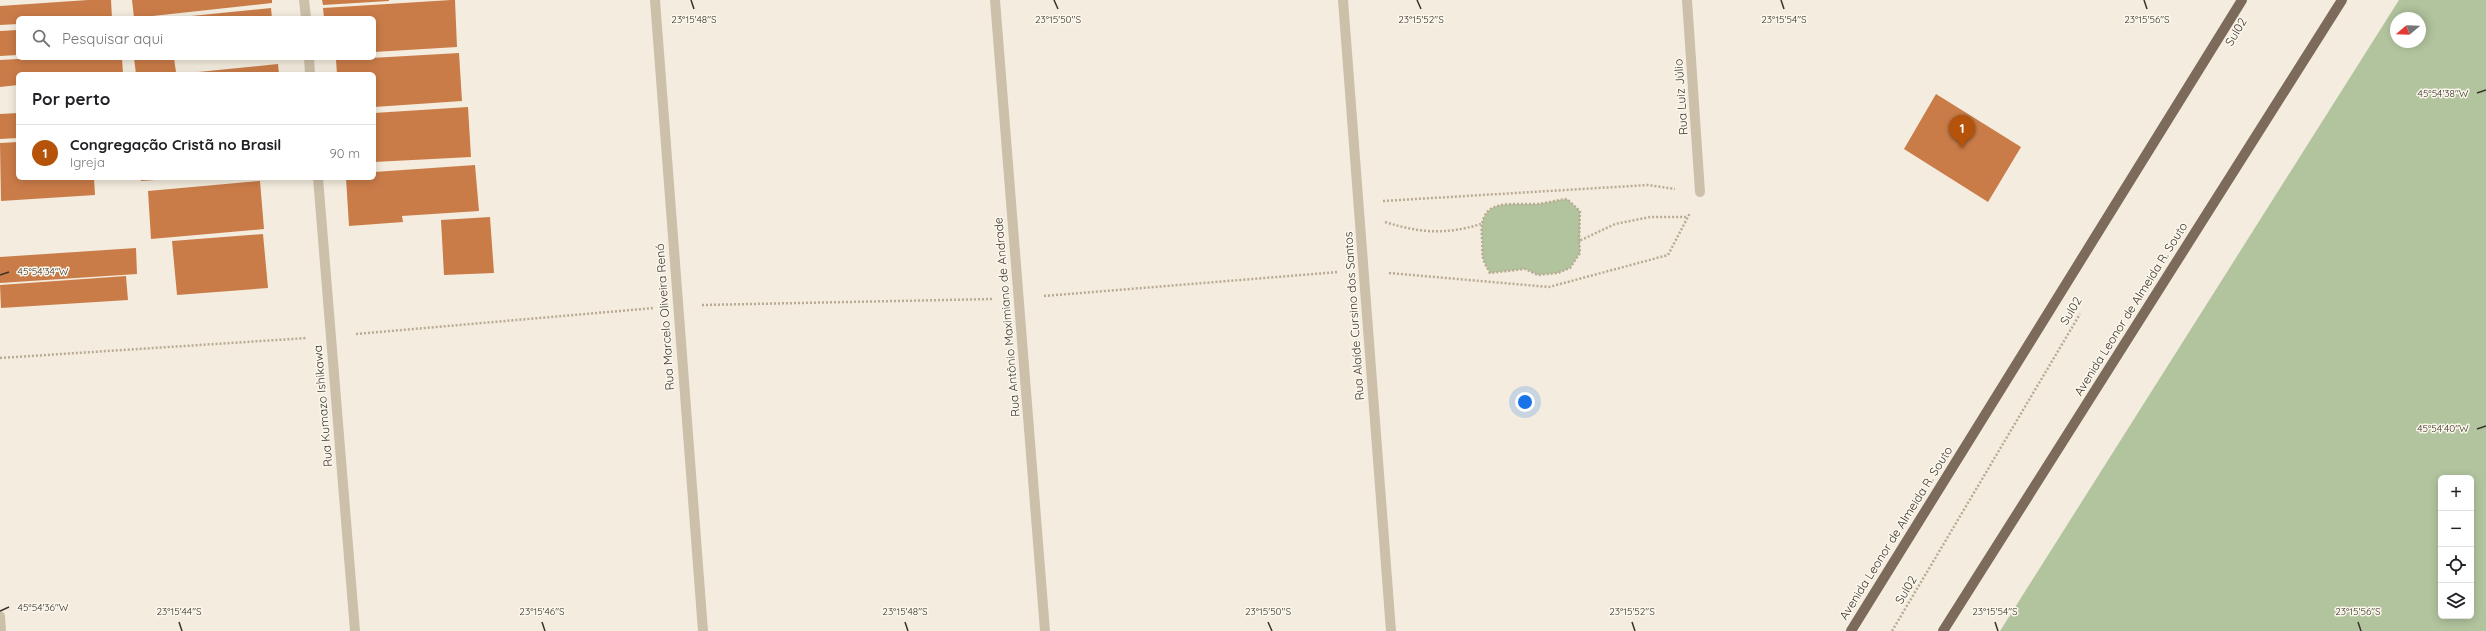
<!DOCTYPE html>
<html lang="pt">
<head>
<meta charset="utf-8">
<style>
  body { margin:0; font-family:Quicksand,sans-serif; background:#f2f2f2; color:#202124 }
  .controls { position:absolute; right:12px; bottom:12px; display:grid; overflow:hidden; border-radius:6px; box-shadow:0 2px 10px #0003 }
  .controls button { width:36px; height:36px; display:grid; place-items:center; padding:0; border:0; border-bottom:1px solid #e0e0e0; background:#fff; color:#202124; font:20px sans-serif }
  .compass { position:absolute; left:2390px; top:12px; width:36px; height:36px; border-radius:50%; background:#fff; box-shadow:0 2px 10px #0003; rotate:251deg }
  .you { position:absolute; left:1525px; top:402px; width:14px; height:14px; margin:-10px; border:3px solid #fff; border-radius:50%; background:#1a73e8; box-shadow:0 0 0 6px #1a73e833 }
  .badge { display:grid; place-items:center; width:26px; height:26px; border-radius:50%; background:#b45309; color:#fff; font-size:13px; font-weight:700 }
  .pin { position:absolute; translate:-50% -33px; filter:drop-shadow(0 1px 2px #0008) }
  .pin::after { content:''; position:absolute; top:21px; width:14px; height:12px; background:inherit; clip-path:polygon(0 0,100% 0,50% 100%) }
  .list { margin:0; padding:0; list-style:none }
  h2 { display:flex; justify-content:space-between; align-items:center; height:52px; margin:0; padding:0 16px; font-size:17px }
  h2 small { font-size:13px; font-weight:400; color:#757577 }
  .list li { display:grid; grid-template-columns:26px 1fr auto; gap:12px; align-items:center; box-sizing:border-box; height:56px; padding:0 16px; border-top:1px solid #e0e0e0 }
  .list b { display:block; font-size:15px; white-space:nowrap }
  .list p { margin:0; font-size:13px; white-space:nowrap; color:#757577 }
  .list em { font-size:13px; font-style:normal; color:#757577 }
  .icon { flex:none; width:22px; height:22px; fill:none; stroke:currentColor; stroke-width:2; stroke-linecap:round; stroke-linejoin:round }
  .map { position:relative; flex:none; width:2486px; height:631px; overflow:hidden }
  .search { position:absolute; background:#fff; box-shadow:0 2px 10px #0003; left:16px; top:16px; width:360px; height:44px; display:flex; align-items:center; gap:10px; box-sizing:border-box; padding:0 14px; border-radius:6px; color:#757577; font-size:15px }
  .panel { position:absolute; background:#fff; box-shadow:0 2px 10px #0003; left:16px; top:72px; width:360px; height:108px; border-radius:6px }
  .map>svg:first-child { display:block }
  .green { fill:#b1c49e; fill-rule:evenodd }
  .building { fill:#ca7c48 }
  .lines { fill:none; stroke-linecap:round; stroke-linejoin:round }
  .path { stroke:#b9aa94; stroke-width:2.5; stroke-dasharray:2 2; stroke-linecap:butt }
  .minor { stroke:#cdc0aa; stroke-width:10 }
  .major { stroke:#7c6b5b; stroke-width:10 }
  .ticks { fill:none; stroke:#3a322a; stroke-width:1.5 }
  .labels { text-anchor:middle; stroke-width:3; stroke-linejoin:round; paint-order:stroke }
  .street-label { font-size:12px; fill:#3a322a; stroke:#fbf7ec }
  .ticks-label { font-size:10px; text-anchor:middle; fill:#3a322a; stroke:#fbf7ec; stroke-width:3; stroke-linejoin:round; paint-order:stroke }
</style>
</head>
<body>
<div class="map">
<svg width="2486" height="631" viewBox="0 0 2486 631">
  <rect width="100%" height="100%" fill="#f4eddf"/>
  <!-- green -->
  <path class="green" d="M2399,0H2486V631H2000ZM2396,18H2420V42H2396ZM2441,478H2471V616H2441Z
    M1567,199L1580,211V253L1570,268L1558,273L1538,275L1525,269L1490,273C1480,256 1483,256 1482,238C1478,197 1508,205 1537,204C1547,203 1557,200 1567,199Z"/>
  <!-- building -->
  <path class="building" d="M88,0H111L112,18H18V24L0,25V6Z
    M132,0H272V3L134,18Z
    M322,0H389V1L323,5Z
    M451,0H455L457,47L374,52V18H324L323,8Z
    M271,8L272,18H181V17Z
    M18,30V55L0,56V31Z
    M459,53L462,101L374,107V74H337L336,60Z
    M37,58H122L123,74H18V85L0,87V60Z
    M134,58H174L176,72L136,74Z
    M278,64L279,74H188V73Z
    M1936,94L2021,147L1988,202L1904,149Z
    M468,107L471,157L374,162V113Z
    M18,113V138L0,139V114Z
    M18,142V178H94L95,195L1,201L0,143Z
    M475,165L479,211L402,216L403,222L349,226L346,178H374V172Z
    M141,178H168V179L141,181Z
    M260,181L264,229L151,239L148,191Z
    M490,217L494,273L444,275L441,220Z
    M263,234L268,288L177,295L172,241Z
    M136,248L137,274L0,283V257Z
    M126,276L128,300L1,308L0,285Z"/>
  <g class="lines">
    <!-- path -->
    <path class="path" d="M1383,201L1648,185L1675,189
      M1385,222C1420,233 1445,235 1481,224
      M1579,241L1580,211L1567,199C1557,200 1547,203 1537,204C1508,205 1478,197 1482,238C1483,256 1480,256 1490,273L1525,269L1538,275L1558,273L1570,268L1580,253L1579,241L1615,224L1650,217H1688
      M1389,273L1549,287L1668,255L1690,213
      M1044,296L1338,272
      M702,305L993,299
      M356,334L654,308
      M0,358L307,338
      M1892,631L2080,314"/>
    <!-- minor -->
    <path class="minor" d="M304,0L306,18
      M655,0L703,631
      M995,0L1045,631
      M1343,0L1391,631
      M1687,0L1700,192
      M309,58L310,74
      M318,178L355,631
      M0,616L1,631"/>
    <!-- major -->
    <path class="major" d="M1851,631L2242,0
      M1943,631L2342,0"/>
  </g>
  <!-- ticks -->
  <path class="ticks" d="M691,0L694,9M1054,0L1058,9M1417,0L1421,9M1781,0L1784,9M2144,0L2147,9M2477,93L2486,90M0,275L9,272M2477,429L2486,426M0,611L9,607M179,622L182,631M542,622L545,631M905,622L908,631M1268,622L1272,631M1632,622L1635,631M1995,622L1998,631M2358,622L2361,631"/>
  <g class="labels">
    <!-- street labels -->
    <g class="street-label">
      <text transform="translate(2236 32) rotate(-59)" y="4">Sul02</text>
      <text transform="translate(1681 97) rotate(-94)" y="4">Rua Luiz Júlio</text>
      <text transform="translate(2131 309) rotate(-58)" y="4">Avenida Leonor de Almeida R. Souto</text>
      <text transform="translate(2071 311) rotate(-59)" y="4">Sul02</text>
      <text transform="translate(1354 316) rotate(-94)" y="4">Rua Alaíde Cursino dos Santos</text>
      <text transform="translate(665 317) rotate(-94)" y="4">Rua Marcelo Oliveira Renó</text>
      <text transform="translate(1007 317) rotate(-95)" y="4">Rua Antônio Maximiano de Andrade</text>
      <text transform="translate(323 406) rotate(-95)" y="4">Rua Kumazo Ishikawa</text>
      <text transform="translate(1896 533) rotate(-58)" y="4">Avenida Leonor de Almeida R. Souto</text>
      <text transform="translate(1906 590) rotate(-59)" y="4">Sul02</text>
    </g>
  </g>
  <g class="ticks-label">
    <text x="1421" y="23">23°15'52"S</text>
    <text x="2147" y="23">23°15'56"S</text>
    <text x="694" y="23">23°15'48"S</text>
    <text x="1058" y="23">23°15'50"S</text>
    <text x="1784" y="23">23°15'54"S</text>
    <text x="2443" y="97">45°54'38"W</text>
    <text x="43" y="275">45°54'34"W</text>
    <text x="2443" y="432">45°54'40"W</text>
    <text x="43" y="611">45°54'36"W</text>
    <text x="179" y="615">23°15'44"S</text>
    <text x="542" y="615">23°15'46"S</text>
    <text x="905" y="615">23°15'48"S</text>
    <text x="1268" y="615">23°15'50"S</text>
    <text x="1632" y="615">23°15'52"S</text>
    <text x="1995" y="615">23°15'54"S</text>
    <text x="2358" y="615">23°15'56"S</text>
  </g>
</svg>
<div class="controls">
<button>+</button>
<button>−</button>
<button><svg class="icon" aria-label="locate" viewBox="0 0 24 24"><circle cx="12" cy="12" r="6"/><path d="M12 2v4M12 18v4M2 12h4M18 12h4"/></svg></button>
<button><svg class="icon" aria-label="layers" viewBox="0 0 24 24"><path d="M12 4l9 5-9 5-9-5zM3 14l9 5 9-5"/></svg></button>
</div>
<svg class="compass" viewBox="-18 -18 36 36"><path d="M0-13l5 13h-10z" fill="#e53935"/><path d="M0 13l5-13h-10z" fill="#757577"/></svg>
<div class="you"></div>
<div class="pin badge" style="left:1962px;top:148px">1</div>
<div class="search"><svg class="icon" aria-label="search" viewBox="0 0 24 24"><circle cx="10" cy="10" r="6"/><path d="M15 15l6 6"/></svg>Pesquisar aqui</div>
<section class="panel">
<h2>Por perto<small></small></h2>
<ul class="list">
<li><span class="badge">1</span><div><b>Congregação Cristã no Brasil</b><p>Igreja</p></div><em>90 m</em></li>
</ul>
</section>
</div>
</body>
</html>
